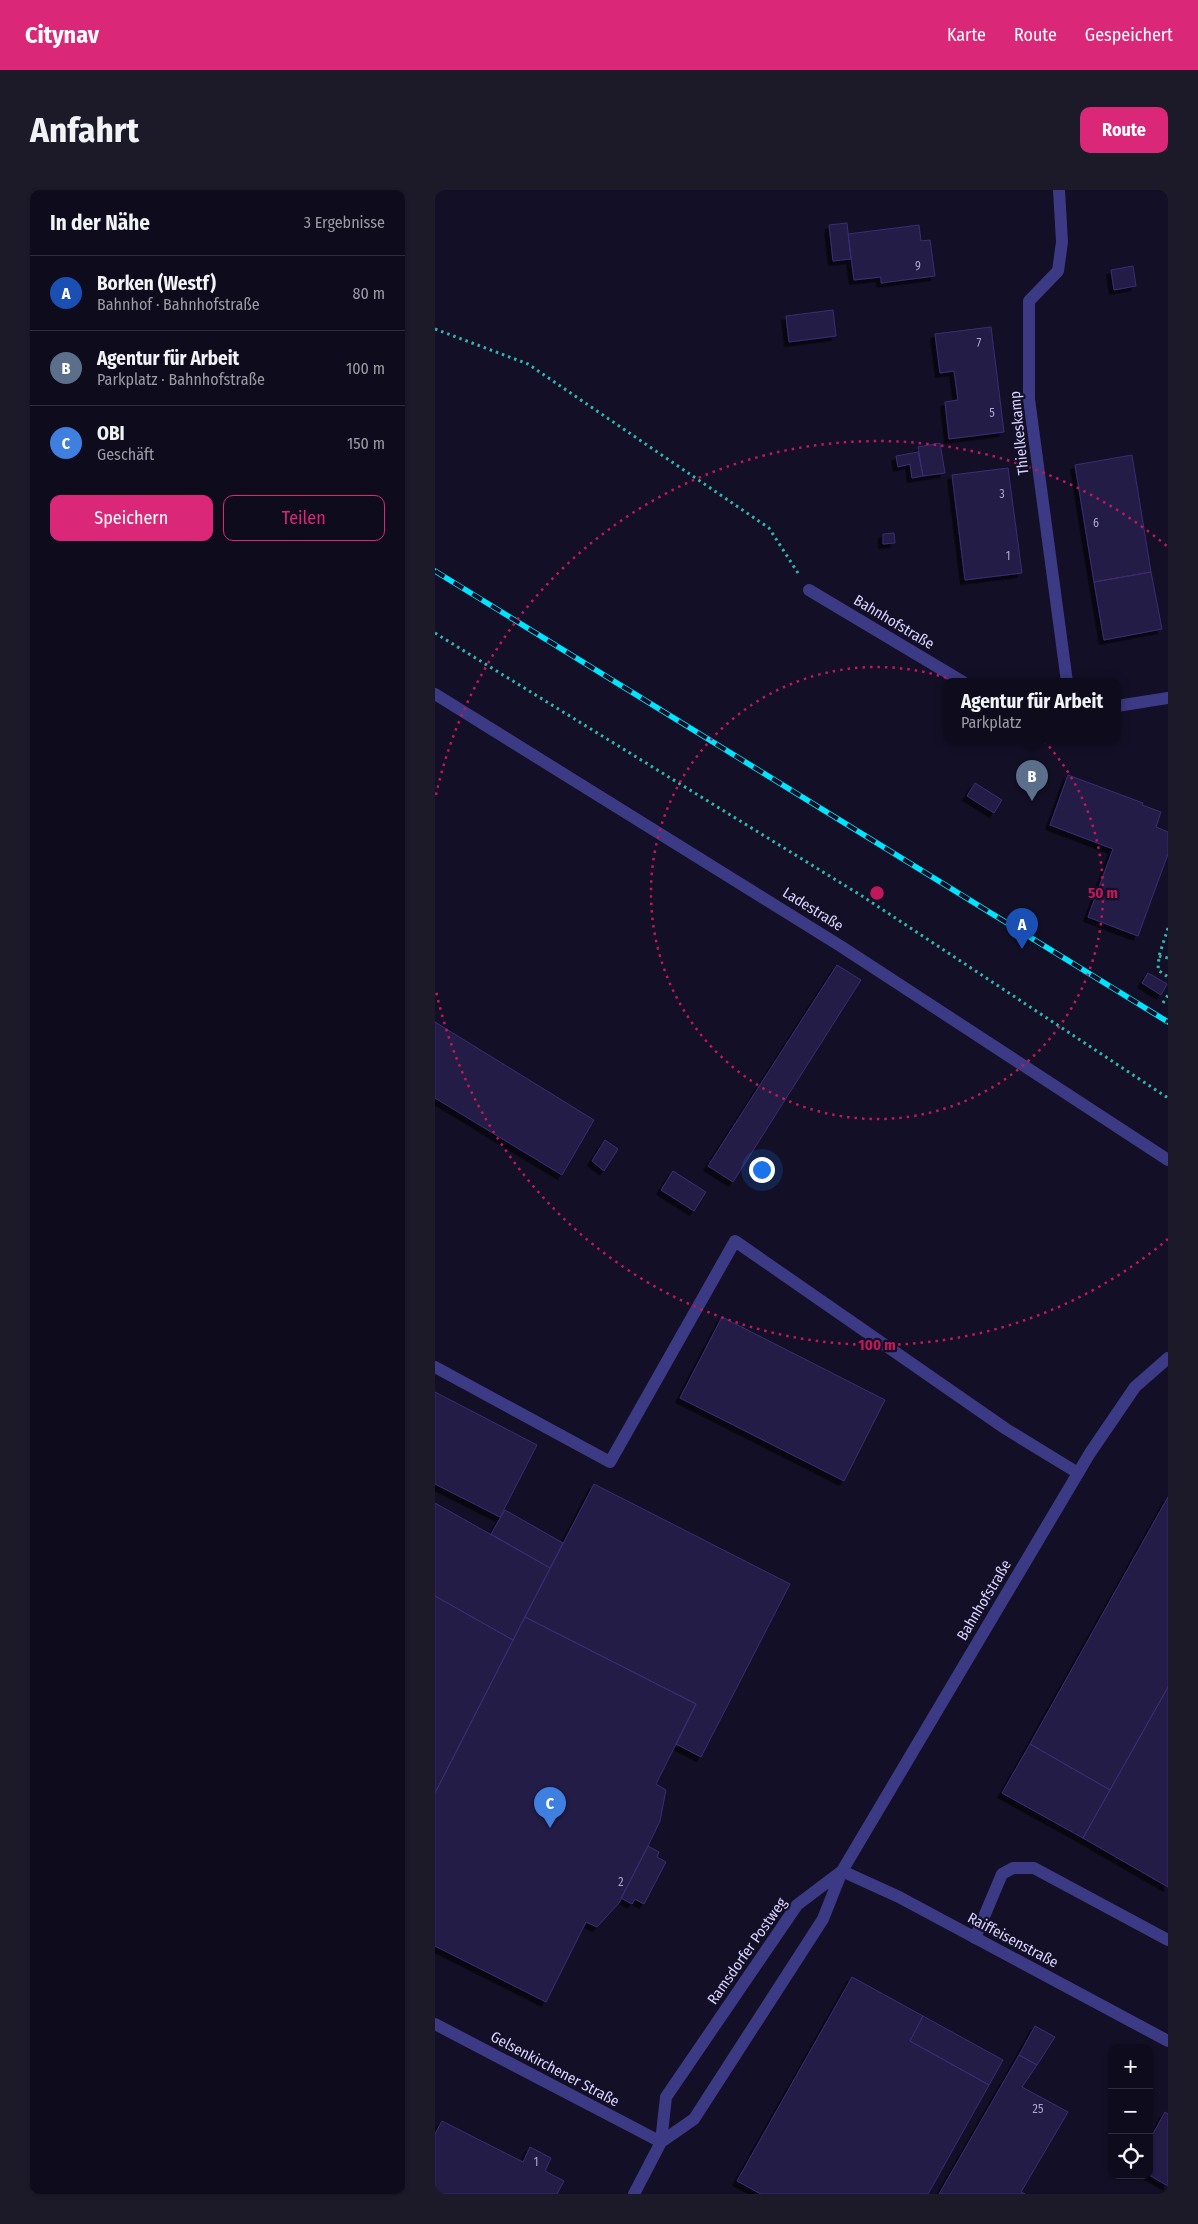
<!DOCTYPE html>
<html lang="de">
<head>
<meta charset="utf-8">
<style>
  body { margin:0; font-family:"Fira Sans Condensed",sans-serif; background:#1c1929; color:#f1f3f6 }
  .controls { position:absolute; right:15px; bottom:15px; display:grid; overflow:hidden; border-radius:10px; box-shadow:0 1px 4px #0004 }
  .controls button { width:45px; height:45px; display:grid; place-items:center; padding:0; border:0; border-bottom:1px solid #2e2b3b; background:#0e0b1c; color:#f1f3f6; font:25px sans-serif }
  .you { position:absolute; left:326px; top:979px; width:18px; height:18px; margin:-12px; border:4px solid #fff; border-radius:50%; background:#1a73e8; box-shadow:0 0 0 8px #1a73e833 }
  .badge { display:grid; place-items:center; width:32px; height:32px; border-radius:50%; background:#db2777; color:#fff; font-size:16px; font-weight:700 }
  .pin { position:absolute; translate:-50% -41px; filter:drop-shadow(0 1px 2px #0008) }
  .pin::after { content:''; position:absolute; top:26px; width:18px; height:15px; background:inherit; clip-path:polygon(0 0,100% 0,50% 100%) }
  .popup { position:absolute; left:508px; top:488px; width:178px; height:65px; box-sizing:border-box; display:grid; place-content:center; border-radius:10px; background:#0e0b1c; filter:drop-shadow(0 1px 4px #0005); font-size:16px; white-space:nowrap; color:#9b9ba3 }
  .popup b { font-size:19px; color:#f1f3f6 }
  .popup::after { content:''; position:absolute; left:50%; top:100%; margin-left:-10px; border:10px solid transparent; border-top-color:#0e0b1c }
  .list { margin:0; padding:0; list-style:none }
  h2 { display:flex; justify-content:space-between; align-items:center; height:65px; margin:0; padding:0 20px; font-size:21px }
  h2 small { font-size:16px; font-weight:400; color:#9b9ba3 }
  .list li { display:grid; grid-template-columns:32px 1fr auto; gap:15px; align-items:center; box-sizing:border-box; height:75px; padding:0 20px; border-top:1px solid #2e2b3b }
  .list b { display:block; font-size:19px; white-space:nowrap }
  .list p { margin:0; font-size:16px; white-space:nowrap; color:#9b9ba3 }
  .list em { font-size:16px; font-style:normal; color:#9b9ba3 }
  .actions { display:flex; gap:10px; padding:15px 20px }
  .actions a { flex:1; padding:11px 0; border:1px solid #db2777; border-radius:10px; text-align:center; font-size:18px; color:#db2777 }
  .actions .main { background:#db2777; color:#fff }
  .icon { flex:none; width:28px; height:28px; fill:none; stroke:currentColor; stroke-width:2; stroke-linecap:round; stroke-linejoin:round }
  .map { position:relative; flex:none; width:733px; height:2004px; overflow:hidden; border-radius:10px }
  header { display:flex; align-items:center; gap:30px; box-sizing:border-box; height:70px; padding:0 25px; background:#db2777; color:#fff }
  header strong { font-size:24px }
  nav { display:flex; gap:28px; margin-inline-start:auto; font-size:18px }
  .intro { display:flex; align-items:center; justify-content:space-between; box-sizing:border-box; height:120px; padding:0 30px }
  h1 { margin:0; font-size:35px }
  .button { padding:12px 22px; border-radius:10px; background:#db2777; color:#fff; font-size:18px; font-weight:700 }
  main { display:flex; gap:30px; padding:0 30px }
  aside { flex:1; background:#0e0b1c; border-radius:10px; box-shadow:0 1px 4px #0004 }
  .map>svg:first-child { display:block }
  .building { fill:#241b47; stroke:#3b2d73; filter:url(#shadow) }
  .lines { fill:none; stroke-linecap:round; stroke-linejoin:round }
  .path { stroke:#2fb8b0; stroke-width:3; stroke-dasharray:2.5 4; stroke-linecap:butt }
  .service { stroke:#3d3a85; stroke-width:12 }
  .minor { stroke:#3d3a85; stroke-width:12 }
  .rail-casing { stroke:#00e5ff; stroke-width:5.5 }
  .rail { stroke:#130f26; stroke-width:4; stroke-dasharray:11; stroke-linecap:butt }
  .ring { fill:none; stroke:#c2185b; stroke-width:2.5; stroke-dasharray:2.5 5 }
  .labels { text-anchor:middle; stroke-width:4.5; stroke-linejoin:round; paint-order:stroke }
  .number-label { font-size:12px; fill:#aca6d1 }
  .street-label { font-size:15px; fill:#d9d4ff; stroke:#130f26 }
  .centre { fill:#c2185b; stroke:#130f26; stroke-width:2.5 }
  .ring-label { font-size:15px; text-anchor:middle; font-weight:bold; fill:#c2185b; stroke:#130f26; stroke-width:4.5; stroke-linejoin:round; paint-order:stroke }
</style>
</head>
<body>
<header>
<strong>Citynav</strong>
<nav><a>Karte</a><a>Route</a><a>Gespeichert</a></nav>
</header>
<div class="intro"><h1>Anfahrt</h1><a class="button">Route</a></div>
<main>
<aside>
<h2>In der Nähe<small>3 Ergebnisse</small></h2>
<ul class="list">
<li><span class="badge" style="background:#1a4fb4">A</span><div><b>Borken (Westf)</b><p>Bahnhof · Bahnhofstraße</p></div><em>80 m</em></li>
<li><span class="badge" style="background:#5c6f8a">B</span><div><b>Agentur für Arbeit</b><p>Parkplatz · Bahnhofstraße</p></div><em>100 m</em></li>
<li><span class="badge" style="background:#3f7fe0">C</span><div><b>OBI</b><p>Geschäft</p></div><em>150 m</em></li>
</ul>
<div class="actions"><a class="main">Speichern</a><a>Teilen</a></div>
</aside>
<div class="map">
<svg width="733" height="2004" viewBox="0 0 733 2004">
  <defs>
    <filter id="shadow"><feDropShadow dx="-4.5" dy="4.5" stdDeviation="0" flood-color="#0009"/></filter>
  </defs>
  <rect width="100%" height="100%" fill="#130f26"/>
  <!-- building -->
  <path class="building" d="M412,33L416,69L398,71L394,35Z
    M484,35L486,51L495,50L500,86L446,93V87L419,90L413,44Z
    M698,76L701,96L679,100L676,80Z
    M398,120L401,146L354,152L351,126Z
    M556,137L569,242L514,249L510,212L523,210L519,181L505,183L500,144Z
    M505,253L510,283L488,286L483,257Z
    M483,262L488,286L477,288L475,274L463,277L461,266Z
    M697,265L716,382L659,392L640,275Z
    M573,278L587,383L530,390L517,285Z
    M459,343L460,353L448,354V344Z
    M716,382L727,439L669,450L659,392Z
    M633,585L708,613L707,615L726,622L721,637L733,642V664L703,746L653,727L678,659L615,635Z
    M540,593L567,610L559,623L532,606Z
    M402,775L426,790L298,992L273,976Z
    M713,783L732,794L726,805L707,793Z
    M0,832L159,930L127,985L0,908Z
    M170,950L183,959L169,981L157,971Z
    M238,981L271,1002L259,1021L226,1000Z
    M287,1127L450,1210L409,1291L245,1208Z
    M0,1202L102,1255L65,1327L0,1294Z
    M159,1294L355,1394L266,1567L241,1554L261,1514L90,1427Z
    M733,1307V1497L675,1600L595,1554Z
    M0,1313L115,1378L78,1450L0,1406Z
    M70,1320L128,1353L115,1378L56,1344Z
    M0,1406L78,1450L0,1603Z
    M90,1427L261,1514L221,1594L231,1600L225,1631L213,1656L184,1713L162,1737L151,1732L111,1812L0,1756V1603Z
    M733,1497V1697L648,1648Z
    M595,1554L675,1600L648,1648L567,1603Z
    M213,1656L224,1662L222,1667L231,1672L209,1714L200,1709L197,1714L186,1708Z
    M417,1787L488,1826L475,1851L554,1895L493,2004H326L302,1991Z
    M488,1826L568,1870L554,1895L475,1851Z
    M600,1836L620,1847L602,1875L584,1865Z
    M584,1865L602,1875L587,1897L633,1922L586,2002L590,2004H504Z
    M730,1922L733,1924V1996L714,1985V1951Z
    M7,1931L88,1972L95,1957L116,1968L110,1981L129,1991L122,2004H0V1944Z"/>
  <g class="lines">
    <!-- path -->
    <path class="path" d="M0,139L93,174L334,338L363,383
      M0,443L427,706L733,908
      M733,738L724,766L723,780L733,787
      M724,766L733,768
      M728,813L733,805"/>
    <!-- service -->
    <path class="service" d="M0,504L407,757L733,970
      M0,1177L175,1272L300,1051L571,1239L643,1283
      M540,1748L567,1684L578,1678H599L733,1750"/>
    <!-- minor -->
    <path class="minor" d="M624,0L627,52L623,81L594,111V209L632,492
      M374,400L528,492
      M682,516L733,508
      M407,1681L464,1707L733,1851
      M0,1834L226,1952
      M226,1952L259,1929L388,1729L407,1681L655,1263L700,1197L733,1168
      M199,2004L226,1952L231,1907L362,1715L407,1681"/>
    <defs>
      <path id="rail" d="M0,381L733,832"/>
    </defs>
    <!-- rail casing -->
    <use href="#rail" class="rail-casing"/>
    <!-- rail -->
    <use href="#rail" class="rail"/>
  </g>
  <!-- distance rings -->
  <g class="ring">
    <circle cx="442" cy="703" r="226"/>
    <path d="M733 1049A452 452 0 0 1 1 801M1 605A452 452 0 0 1 733 357"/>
  </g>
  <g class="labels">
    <!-- number labels -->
    <g class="number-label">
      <text x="483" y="80">9</text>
      <text x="544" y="157">7</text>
      <text x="557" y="227">5</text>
      <text x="567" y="308">3</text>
      <text x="661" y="337">6</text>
      <text x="573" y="370">1</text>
      <text x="186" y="1696">2</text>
      <text x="603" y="1923">25</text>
      <text x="101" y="1976">1</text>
    </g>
    <!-- street labels -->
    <g class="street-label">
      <text transform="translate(584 243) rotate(-96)" y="5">Thielkeskamp</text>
      <text transform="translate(459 432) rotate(31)" y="5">Bahnhofstraße</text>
      <text transform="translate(378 719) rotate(32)" y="5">Ladestraße</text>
      <text transform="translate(549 1410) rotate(-59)" y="5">Bahnhofstraße</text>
      <text transform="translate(578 1750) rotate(28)" y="5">Raiffeisenstraße</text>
      <text transform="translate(312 1761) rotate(-55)" y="5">Ramsdorfer Postweg</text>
      <text transform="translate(120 1879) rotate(28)" y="5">Gelsenkirchener Straße</text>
    </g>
  </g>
  <circle cx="442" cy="703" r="8" class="centre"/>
  <g class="ring-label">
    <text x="668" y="708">50 m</text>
    <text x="442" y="1160">100 m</text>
  </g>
</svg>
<div class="controls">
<button>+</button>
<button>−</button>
<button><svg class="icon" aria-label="locate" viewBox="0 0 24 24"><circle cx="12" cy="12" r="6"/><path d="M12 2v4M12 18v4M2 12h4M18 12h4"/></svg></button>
</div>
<div class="you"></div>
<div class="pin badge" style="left:587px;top:759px;background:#1a4fb4">A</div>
<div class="pin badge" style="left:597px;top:611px;background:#5c6f8a">B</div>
<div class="popup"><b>Agentur für Arbeit</b>Parkplatz</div>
<div class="pin badge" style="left:115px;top:1638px;background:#3f7fe0">C</div>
</div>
</main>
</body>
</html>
